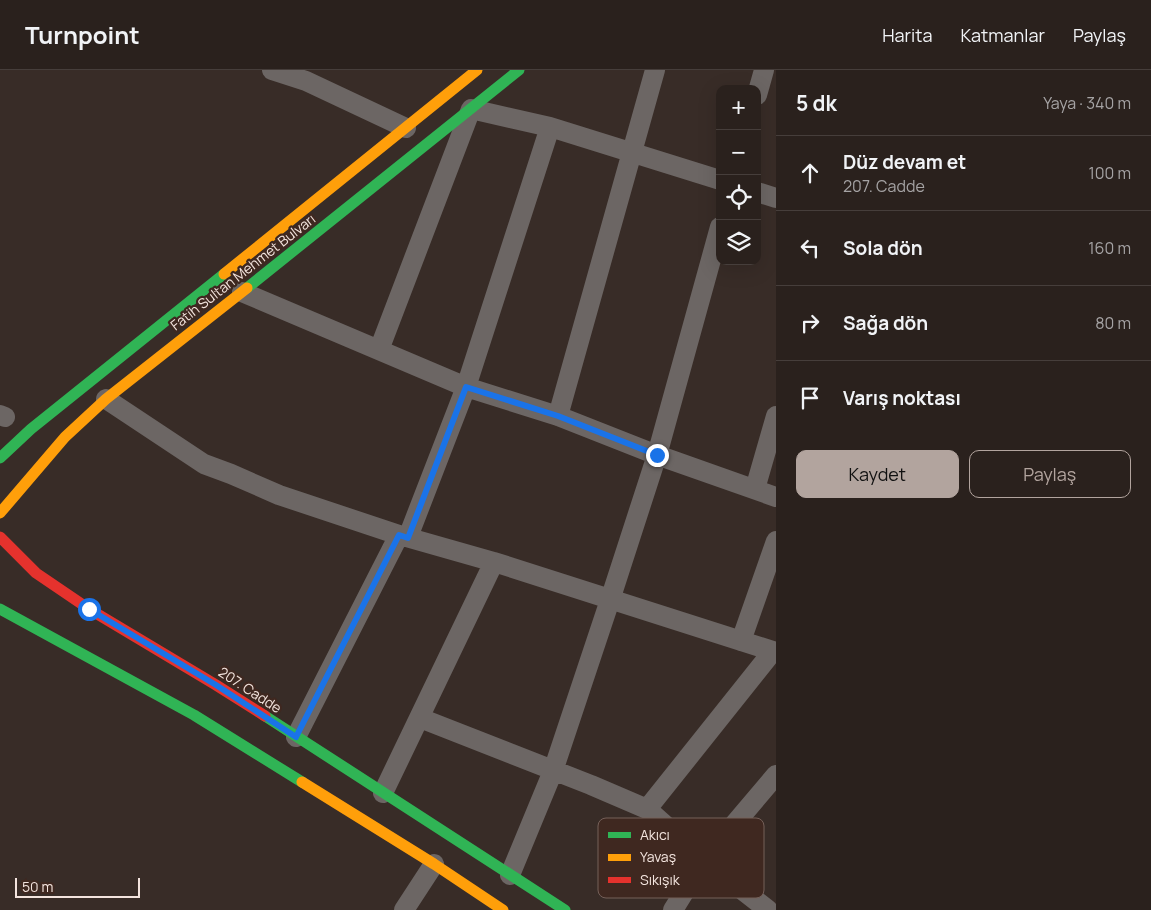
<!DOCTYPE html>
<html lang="tr">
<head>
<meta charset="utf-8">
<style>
  body { margin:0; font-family:Manrope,sans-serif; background:#362e2a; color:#f1f3f6 }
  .controls { position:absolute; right:15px; top:15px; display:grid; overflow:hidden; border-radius:10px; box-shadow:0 5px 20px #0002 }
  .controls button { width:45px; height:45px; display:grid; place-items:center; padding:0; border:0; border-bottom:1px solid #463e3b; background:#2a211d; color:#f1f3f6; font:25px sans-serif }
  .scale { position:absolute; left:15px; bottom:12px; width:125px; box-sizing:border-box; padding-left:5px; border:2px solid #f3e4de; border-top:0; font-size:14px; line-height:18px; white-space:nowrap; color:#f3e4de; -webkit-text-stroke:4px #3f2820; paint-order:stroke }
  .stop { position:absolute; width:15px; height:15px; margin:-11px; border:4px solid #1a73e8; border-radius:50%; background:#fff }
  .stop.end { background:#1a73e8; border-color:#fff; box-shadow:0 1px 5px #0008 }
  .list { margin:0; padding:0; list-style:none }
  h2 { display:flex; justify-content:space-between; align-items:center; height:65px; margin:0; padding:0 20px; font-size:21px }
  h2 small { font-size:16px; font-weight:400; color:#a5a3a4 }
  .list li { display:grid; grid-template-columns:32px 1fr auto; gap:15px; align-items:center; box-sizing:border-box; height:75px; padding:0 20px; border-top:1px solid #463e3b }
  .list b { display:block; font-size:19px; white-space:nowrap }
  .list p { margin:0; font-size:16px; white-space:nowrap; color:#a5a3a4 }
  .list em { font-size:16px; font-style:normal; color:#a5a3a4 }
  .actions { display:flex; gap:10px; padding:15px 20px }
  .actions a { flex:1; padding:11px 0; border:1px solid #b2a49e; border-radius:10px; text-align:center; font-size:18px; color:#b2a49e }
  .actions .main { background:#b2a49e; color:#111 }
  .icon { flex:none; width:28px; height:28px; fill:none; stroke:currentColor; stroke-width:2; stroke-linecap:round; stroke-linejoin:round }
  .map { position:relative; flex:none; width:776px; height:840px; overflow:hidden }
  header { display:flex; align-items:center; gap:30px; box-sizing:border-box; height:70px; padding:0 25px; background:#2a211d; border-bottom:1px solid #463e3b }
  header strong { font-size:24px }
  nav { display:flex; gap:28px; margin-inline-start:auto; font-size:18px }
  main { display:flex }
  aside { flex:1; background:#2a211d }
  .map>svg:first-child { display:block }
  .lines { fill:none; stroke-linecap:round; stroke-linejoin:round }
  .street { stroke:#6c6664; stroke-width:20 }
  .fast { stroke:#30b455; stroke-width:11 }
  .slow { stroke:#ff9f0a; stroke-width:11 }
  .jam { stroke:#e5322d; stroke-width:11 }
  .route { stroke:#1a73e8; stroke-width:6 }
  .labels { text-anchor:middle; stroke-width:4.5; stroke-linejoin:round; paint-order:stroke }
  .street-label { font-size:14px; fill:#f3e4de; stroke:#3f2820 }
  .key { fill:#3f2820; stroke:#756059; stroke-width:1 }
  .key-label { font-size:14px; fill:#f3e4de }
</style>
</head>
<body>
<header>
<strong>Turnpoint</strong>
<nav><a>Harita</a><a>Katmanlar</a><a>Paylaş</a></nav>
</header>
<main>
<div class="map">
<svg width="776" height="840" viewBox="0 0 776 840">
  <rect width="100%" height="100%" fill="#382c27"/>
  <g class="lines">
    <!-- street -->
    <path class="street" d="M272,0L306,11L406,58
      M757,25L764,0
      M757,122L776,128
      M242,222L466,317L558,346L657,385L776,427
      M379,280L471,39L550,57L720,110
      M106,329L204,394L231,404L279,425L399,465L494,492L776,582
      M0,345L5,347
      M558,346L655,0
      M755,419L776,346
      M408,467L466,317L550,57
      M741,571L776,471
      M420,648L591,715L647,739L704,790L768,840
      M296,667L399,465
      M383,723L494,492
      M647,739L773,581
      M510,805L553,701L610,530L657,385L720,157
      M404,840L434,794
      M673,840L704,790L776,705"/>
    <!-- fast -->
    <path class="fast" d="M247,218L519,0
      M0,388L31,359L224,204
      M0,539L194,645L302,712
      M265,646L565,840"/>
    <!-- slow -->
    <path class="slow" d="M224,204L477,0
      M0,443L65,367L106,329L247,218
      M302,712L434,794L503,840"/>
    <!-- jam -->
    <path class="jam" d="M0,467L36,503L89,539L216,615L265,646"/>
  </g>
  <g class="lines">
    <!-- route -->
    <path class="route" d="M89,539L216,615L296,667L399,465L408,468L466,317L558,346L657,385"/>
  </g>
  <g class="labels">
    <!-- street labels -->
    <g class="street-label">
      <text transform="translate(243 202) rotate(-38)" y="5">Fatih Sultan Mehmet Bulvarı</text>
      <text transform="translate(250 620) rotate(33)" y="5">207. Cadde</text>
    </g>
  </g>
  <!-- legend -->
  <rect x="598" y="748" width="166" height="80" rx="8" class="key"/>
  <rect x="608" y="762" width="23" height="6" fill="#30b455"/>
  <rect x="608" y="784" width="23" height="7" fill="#ff9f0a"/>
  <rect x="608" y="807" width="23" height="6" fill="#e5322d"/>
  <g class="key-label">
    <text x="640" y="770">Akıcı</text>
    <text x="640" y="792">Yavaş</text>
    <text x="640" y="815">Sıkışık</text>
  </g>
</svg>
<div class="controls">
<button>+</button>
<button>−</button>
<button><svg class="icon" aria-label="locate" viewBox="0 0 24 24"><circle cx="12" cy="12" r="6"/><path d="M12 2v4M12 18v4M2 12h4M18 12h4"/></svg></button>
<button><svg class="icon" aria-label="layers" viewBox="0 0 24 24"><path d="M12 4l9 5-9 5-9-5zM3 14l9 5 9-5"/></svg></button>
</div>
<div class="scale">50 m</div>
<div class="stop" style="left:89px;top:539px"></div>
<div class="stop end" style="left:657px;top:385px"></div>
</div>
<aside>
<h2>5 dk<small>Yaya · 340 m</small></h2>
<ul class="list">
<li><svg class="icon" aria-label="ahead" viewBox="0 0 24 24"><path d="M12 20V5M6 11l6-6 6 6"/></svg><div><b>Düz devam et</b><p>207. Cadde</p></div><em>100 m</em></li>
<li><svg class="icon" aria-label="left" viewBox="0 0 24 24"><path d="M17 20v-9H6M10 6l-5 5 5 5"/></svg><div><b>Sola dön</b></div><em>160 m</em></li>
<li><svg class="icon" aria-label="right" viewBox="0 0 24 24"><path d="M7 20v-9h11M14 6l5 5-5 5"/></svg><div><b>Sağa dön</b></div><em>80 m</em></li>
<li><svg class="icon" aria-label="arrive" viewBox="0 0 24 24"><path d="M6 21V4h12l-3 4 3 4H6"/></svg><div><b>Varış noktası</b></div></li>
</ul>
<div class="actions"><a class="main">Kaydet</a><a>Paylaş</a></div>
</aside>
</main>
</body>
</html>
